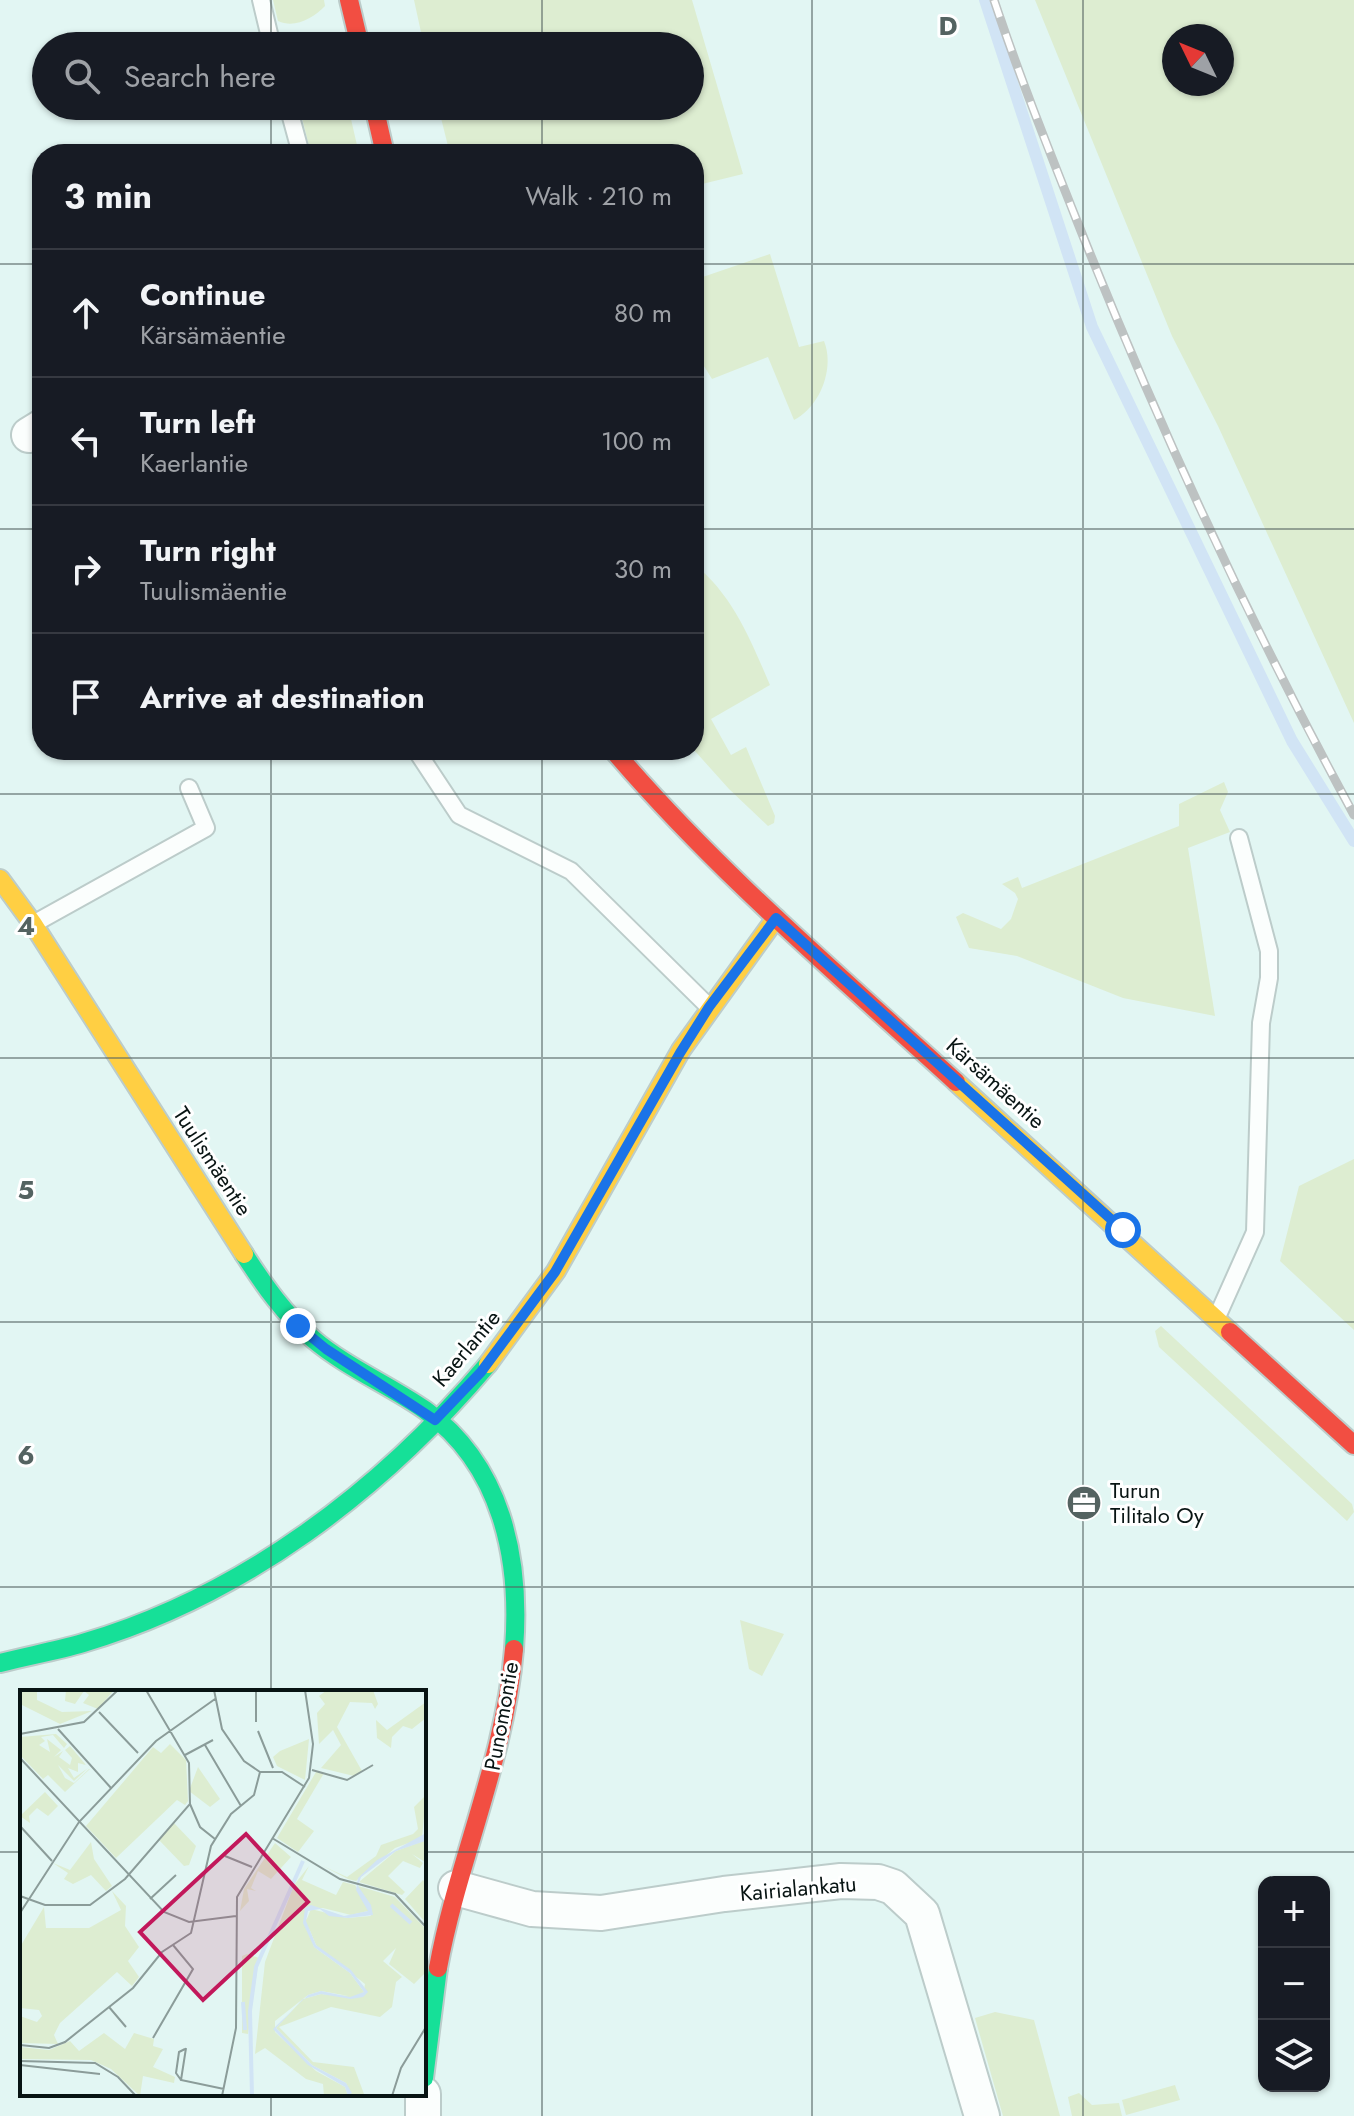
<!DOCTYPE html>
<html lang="en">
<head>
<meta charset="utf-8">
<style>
  body { margin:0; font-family:Jost,sans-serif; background:#20242c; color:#f1f3f6 }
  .controls { position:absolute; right:24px; bottom:24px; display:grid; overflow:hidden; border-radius:16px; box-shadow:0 2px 6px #0004 }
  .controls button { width:72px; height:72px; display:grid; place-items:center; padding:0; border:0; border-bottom:2px solid #363941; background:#171b24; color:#f1f3f6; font:40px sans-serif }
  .compass { position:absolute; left:1162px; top:24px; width:72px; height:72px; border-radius:50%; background:#171b24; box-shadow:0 2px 6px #0004; rotate:313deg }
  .stop { position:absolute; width:24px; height:24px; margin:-18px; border:6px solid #1a73e8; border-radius:50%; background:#fff }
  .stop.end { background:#1a73e8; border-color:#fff; box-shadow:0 2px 8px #0008 }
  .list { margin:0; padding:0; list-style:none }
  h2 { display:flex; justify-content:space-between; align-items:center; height:104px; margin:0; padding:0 32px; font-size:34px }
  h2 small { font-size:26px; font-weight:400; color:#9ea1a6 }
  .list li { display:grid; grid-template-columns:52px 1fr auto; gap:24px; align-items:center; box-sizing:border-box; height:128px; padding:0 32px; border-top:2px solid #363941 }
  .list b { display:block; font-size:30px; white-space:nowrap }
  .list p { margin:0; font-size:26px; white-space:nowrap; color:#9ea1a6 }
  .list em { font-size:26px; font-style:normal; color:#9ea1a6 }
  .icon { flex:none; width:44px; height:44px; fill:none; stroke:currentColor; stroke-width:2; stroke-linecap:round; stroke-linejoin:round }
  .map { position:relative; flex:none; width:1354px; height:2116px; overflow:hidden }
  .search { position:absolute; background:#171b24; box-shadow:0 2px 6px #0004; left:32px; top:32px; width:672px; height:88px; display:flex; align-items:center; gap:20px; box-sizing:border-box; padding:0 28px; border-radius:44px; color:#9ea1a6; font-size:30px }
  .panel { position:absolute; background:#171b24; box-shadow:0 2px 6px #0004; left:32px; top:144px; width:672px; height:616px; border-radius:32px }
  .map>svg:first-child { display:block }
  .green { fill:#ddedd1; fill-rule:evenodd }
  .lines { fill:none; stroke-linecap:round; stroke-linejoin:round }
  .stream { stroke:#d1e4f5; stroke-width:12 }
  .lane-casing { stroke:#bcccca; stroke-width:20 }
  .street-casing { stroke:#bcccca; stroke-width:38 }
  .fast-casing { stroke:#bcccca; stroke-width:22 }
  .slow-casing { stroke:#bcccca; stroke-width:22 }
  .jam-casing { stroke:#bcccca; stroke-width:22 }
  .lane { stroke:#fbfefd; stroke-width:16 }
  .street { stroke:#fbfefd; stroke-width:34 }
  .fast { stroke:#16e098; stroke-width:18 }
  .slow { stroke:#ffcf43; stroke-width:18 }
  .jam { stroke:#f24e42; stroke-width:18 }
  .rail-casing { stroke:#bdc2c2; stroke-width:9 }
  .rail { stroke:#fff; stroke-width:6; stroke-dasharray:18; stroke-linecap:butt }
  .route { stroke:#1a73e8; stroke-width:10 }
  .grid { fill:none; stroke:#546361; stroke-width:2; stroke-opacity:0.55 }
  .labels { text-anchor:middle; stroke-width:6; stroke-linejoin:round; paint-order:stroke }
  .street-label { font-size:22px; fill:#081413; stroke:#fff }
  .poi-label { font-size:22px; fill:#081413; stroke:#fff; text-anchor:start }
  .inset-river { fill:none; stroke:#d1e4f5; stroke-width:4 }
  .inset-road { fill:none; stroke:#8b9c99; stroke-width:2 }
  .view { fill:#c2185b; fill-opacity:0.15; stroke:#c2185b; stroke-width:4 }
  .inset-edge { fill:none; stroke:#081413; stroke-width:4 }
  .grid-label { font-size:26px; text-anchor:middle; font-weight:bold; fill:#546361; stroke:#fff; stroke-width:6; stroke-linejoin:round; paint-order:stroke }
</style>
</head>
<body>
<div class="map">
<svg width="1354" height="2116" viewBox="0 0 1354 2116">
  <rect width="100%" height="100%" fill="#e2f6f3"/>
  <!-- green -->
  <path class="green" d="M273,0H324L325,6C313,18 295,29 278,21Z
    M414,0H692L743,174L694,186V154H450L438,106H690V46H424Z
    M1035,0H1354V723L1218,426L1172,336ZM1174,36H1222V84H1174Z
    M299,106H348L359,154H311Z
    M770,254L799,347L824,341C835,368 820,407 794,420L768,357L712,379L694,350V280Z
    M694,564C733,595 751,641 770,685L711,719L731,755L746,747L775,816L774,823L768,826L729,789L694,750Z
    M1224,782L1228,792L1220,810L1230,832L1188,848L1215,1016L1123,998L1017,956L969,948L956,917L963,913L1001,929L1011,919L1018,899L1015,893L1002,884L1018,877L1022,888L1179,826V804Z
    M1354,1159V1330L1280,1261L1299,1186Z
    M1161,1326L1352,1504L1354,1512L1347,1521L1159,1347L1155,1331Z
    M740,1620L784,1634L762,1676L749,1669Z
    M995,2012L1034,2020L1060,2116H1003L975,2018Z
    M1175,2085L1180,2100L1126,2115L1122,2100Z
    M1079,2093L1092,2105L1119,2103L1122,2116H1072L1068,2097Z"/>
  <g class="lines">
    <!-- stream -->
    <path class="stream" d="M985,0L1092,327L1292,741L1354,841"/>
    <defs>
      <path id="lane" d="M261,0L272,46
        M288,106L301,154
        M416,750L459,815L571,871L708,1006
        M35,923L206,828L189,788
        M1217,1317L1255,1232L1261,1023L1269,978V951L1239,838"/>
      <path id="street" d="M29,435L42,427
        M456,1888L532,1909L601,1913L724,1894L841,1881L878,1882L893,1887L922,1914L982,2116
        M423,2116V2094"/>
      <path id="fast" d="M244,1254C264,1285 284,1314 313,1339C346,1367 389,1385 425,1410C502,1465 521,1559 514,1649
        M0,1663C27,1656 56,1651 83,1643C243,1596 382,1490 488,1364
        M424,2078L438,1968"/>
      <path id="slow" d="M0,879L33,924L244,1254
        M956,1082L1230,1332
        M488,1364L556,1271L681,1050L776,918"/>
      <path id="jam" d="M349,0L360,46
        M374,106L385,154
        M613,750C716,871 839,975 956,1082
        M1230,1332L1354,1445
        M438,1968C458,1859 505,1760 514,1649"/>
    </defs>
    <!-- lane casing -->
    <use href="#lane" class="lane-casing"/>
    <!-- street casing -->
    <use href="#street" class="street-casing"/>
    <!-- fast casing -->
    <use href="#fast" class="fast-casing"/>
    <!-- slow casing -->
    <use href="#slow" class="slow-casing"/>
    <!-- jam casing -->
    <use href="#jam" class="jam-casing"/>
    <!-- lane -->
    <use href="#lane" class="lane"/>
    <!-- street -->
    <use href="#street" class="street"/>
    <!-- fast -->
    <use href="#fast" class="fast"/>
    <!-- slow -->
    <use href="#slow" class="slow"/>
    <!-- jam -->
    <use href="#jam" class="jam"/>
    <defs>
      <path id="rail" d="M994,0C1019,75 1048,148 1077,221C1158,425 1249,622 1354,815"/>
    </defs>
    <!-- rail casing -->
    <use href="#rail" class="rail-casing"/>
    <!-- rail -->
    <use href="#rail" class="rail"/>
  </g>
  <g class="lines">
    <!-- route -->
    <path class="route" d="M298,1326L326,1349L435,1420L481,1372L555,1272L680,1053L709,1007L776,918L1123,1230"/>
  </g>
  <!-- grid -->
  <path class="grid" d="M271,0V46M542,0V46M812,0V2116M1083,0V2116M271,106V154M542,106V154M0,264H42M694,264H1354M0,529H42M694,529H1354M271,750V1692M542,750V2116M0,794H1354M0,1058H1354M0,1322H1354M0,1587H1354M0,1852H22M424,1852H1354M271,2094V2116"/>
  <!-- icons -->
  <defs>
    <symbol id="office-disc" viewBox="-11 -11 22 22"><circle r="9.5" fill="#546361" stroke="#fff"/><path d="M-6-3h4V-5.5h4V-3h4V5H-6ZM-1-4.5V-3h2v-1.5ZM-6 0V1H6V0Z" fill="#fff"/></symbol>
  </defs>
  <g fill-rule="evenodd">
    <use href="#office-disc" x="1064" y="1483" width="40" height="40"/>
  </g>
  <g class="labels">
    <!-- street labels -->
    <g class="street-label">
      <text transform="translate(996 1083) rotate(42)" y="8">Kärsämäentie</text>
      <text transform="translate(213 1161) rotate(57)" y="8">Tuulismäentie</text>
      <text transform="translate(466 1348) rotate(-50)" y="8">Kaerlantie</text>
      <text transform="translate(501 1716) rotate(-80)" y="8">Punomontie</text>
      <text transform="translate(798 1888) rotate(-5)" y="8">Kairialankatu</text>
    </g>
    <!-- poi labels -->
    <g class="poi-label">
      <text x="1110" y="1498">Turun<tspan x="1110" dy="25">Tilitalo Oy</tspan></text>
    </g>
  </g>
  <!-- overview -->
  <g transform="translate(20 1690)">
    <rect width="406" height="406" fill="#e2f6f3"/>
    <path d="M0,0H17V10L42,22L72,21L40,34L0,14ZM46,0H94L78,19L63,13L69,5L64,1L55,14L45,11ZM307,0H353L358,14L355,19L352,13L330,12L317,37L342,81L334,86L301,78L321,55L313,40L299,54L297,23L305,14L299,6ZM406,12V28L392,39L383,36L372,47L371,58L357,48L356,30L367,40ZM36,44L47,54L44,58L33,45L21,47L25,51L19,55L30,62L27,49L41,60L34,67L43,61L39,67L50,75L52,68L45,60L50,56L66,75L58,73V82L48,78L54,88L68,78L54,91L38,75L45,88L54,93L69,79H70L45,102L28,85L23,89L0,65V47ZM289,49L285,90L257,76L253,67L260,61ZM150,54L166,70L168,111L165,115L157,110L96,168L66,136L133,57L141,63ZM178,77L200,109L190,117L169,101ZM296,82L304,83L277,129L294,141L278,162L257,148ZM25,102L38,116L28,126L17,118L9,126L10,133L0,126ZM406,105L402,148L375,158L336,191L328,189L303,176L327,187L356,166L361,155L393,144L398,139L394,117ZM154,133L176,156L169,175L164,176L139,150ZM406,150L405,172L392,164L403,173L400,178L383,171L368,186L385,202L382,205L339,192L376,161ZM71,152L74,169L92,196L86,201L71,185L53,194L44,189L48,183L33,173L50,180ZM255,153L271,167L251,189L238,181L231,198L236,201L227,199L229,211L220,221L224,199ZM289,176L282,190L316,205L323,192L335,195L348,216V221L331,225L303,218H285V224L294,257L330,283L344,302L334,307L301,301L288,305L255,331V342L296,381L325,397L328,406H304L303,394L286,389L245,358L235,364L245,272L274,195ZM403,190L406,193V233L385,209ZM338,196L375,207L406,239V282L394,294L369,274L376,258L363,271L382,287L376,292L372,317L360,327L311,317L259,337L293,372L334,377L344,404L332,406L326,393L292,375L256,338L283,309L301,304L343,307L345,294L296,255L286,231L291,219L327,228L351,226ZM92,201L106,216L105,236L119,257L108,271L119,287L112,296L97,282L40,333L34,345L38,354L0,353V326L17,332L22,326L19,320L0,318V257L24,217L26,238H69L101,220ZM227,264L239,268L228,344L222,343V266ZM84,343L105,359L114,343L134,349L133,356L143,359L133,377L155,387L154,393L123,386L120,406L91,379L71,370L0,369V357L29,360L50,351L59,361Z" fill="#ddedd1"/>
    <path d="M406,143L405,151L376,161L341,187L338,196L351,215L353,225L328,228L309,226L300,219L288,221L286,231L296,255L331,280L348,302L343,307L331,309L301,304L283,309L256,338L292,375L326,393L332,403L328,406L325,397L288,375L253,339L288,305L301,301L330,307L344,302L330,283L294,257L283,233L285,218L291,215L324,226L348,221L336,200L338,188L357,170Z" fill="#d1e4f5"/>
    <path class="inset-river" d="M371,215L391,233M223,312L225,340M232,406L230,321L236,277L283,171"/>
    <path class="inset-road" d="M194,0L202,39L224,71L240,82H262L285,97M79,22L118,63M236,32V0M38,39L91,98M238,41L253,78M0,44L64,32L98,0M185,55L221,116M165,65L193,50M0,68L144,222L169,232L216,226M292,80L327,90L353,75M170,114L180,137L195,149M0,136L32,171M252,148L320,189L375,204L406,237M205,166L232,177M0,206L25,215H70L105,189L170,114L169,73L126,0M130,209L156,185M0,223L59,132L136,51L195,9M89,317L106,337M133,348L173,279L153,255M0,355L29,358L45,352L113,298L142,262L171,243L191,156L211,124L234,105L240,82M166,358L161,390L204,399M0,371L75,373L98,387L116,406M0,375L80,384M161,390L156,383L159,362L165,359M202,406L216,338L217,207L289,88L293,54L285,0M372,406L381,378L406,337"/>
    <path class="view" d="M226,144L288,212L183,310L120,242Z"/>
    <rect width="406" height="406" class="inset-edge"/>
  </g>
  <g class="grid-label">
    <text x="948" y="35">D</text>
    <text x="26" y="935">4</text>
    <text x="26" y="1199">5</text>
    <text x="26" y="1464">6</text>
  </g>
</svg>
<div class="controls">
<button>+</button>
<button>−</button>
<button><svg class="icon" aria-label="layers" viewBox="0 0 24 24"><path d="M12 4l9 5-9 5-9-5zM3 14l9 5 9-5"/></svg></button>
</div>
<svg class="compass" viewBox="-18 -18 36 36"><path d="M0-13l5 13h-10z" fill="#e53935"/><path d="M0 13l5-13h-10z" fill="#9ea1a6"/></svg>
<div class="stop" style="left:1123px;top:1230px"></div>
<div class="stop end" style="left:298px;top:1326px"></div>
<div class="search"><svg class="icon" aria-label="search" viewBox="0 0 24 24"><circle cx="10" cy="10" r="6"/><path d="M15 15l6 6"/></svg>Search here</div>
<section class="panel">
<h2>3 min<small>Walk · 210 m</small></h2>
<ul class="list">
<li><svg class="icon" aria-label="ahead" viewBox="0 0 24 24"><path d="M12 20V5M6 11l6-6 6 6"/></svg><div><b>Continue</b><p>Kärsämäentie</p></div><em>80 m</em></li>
<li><svg class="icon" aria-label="left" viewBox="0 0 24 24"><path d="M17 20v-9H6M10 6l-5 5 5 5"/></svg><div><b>Turn left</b><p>Kaerlantie</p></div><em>100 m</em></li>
<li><svg class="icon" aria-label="right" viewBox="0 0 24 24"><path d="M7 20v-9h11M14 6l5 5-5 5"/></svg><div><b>Turn right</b><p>Tuulismäentie</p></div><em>30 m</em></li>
<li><svg class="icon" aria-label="arrive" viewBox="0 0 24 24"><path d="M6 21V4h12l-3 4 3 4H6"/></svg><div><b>Arrive at destination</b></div></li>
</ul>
</section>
</div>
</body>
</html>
